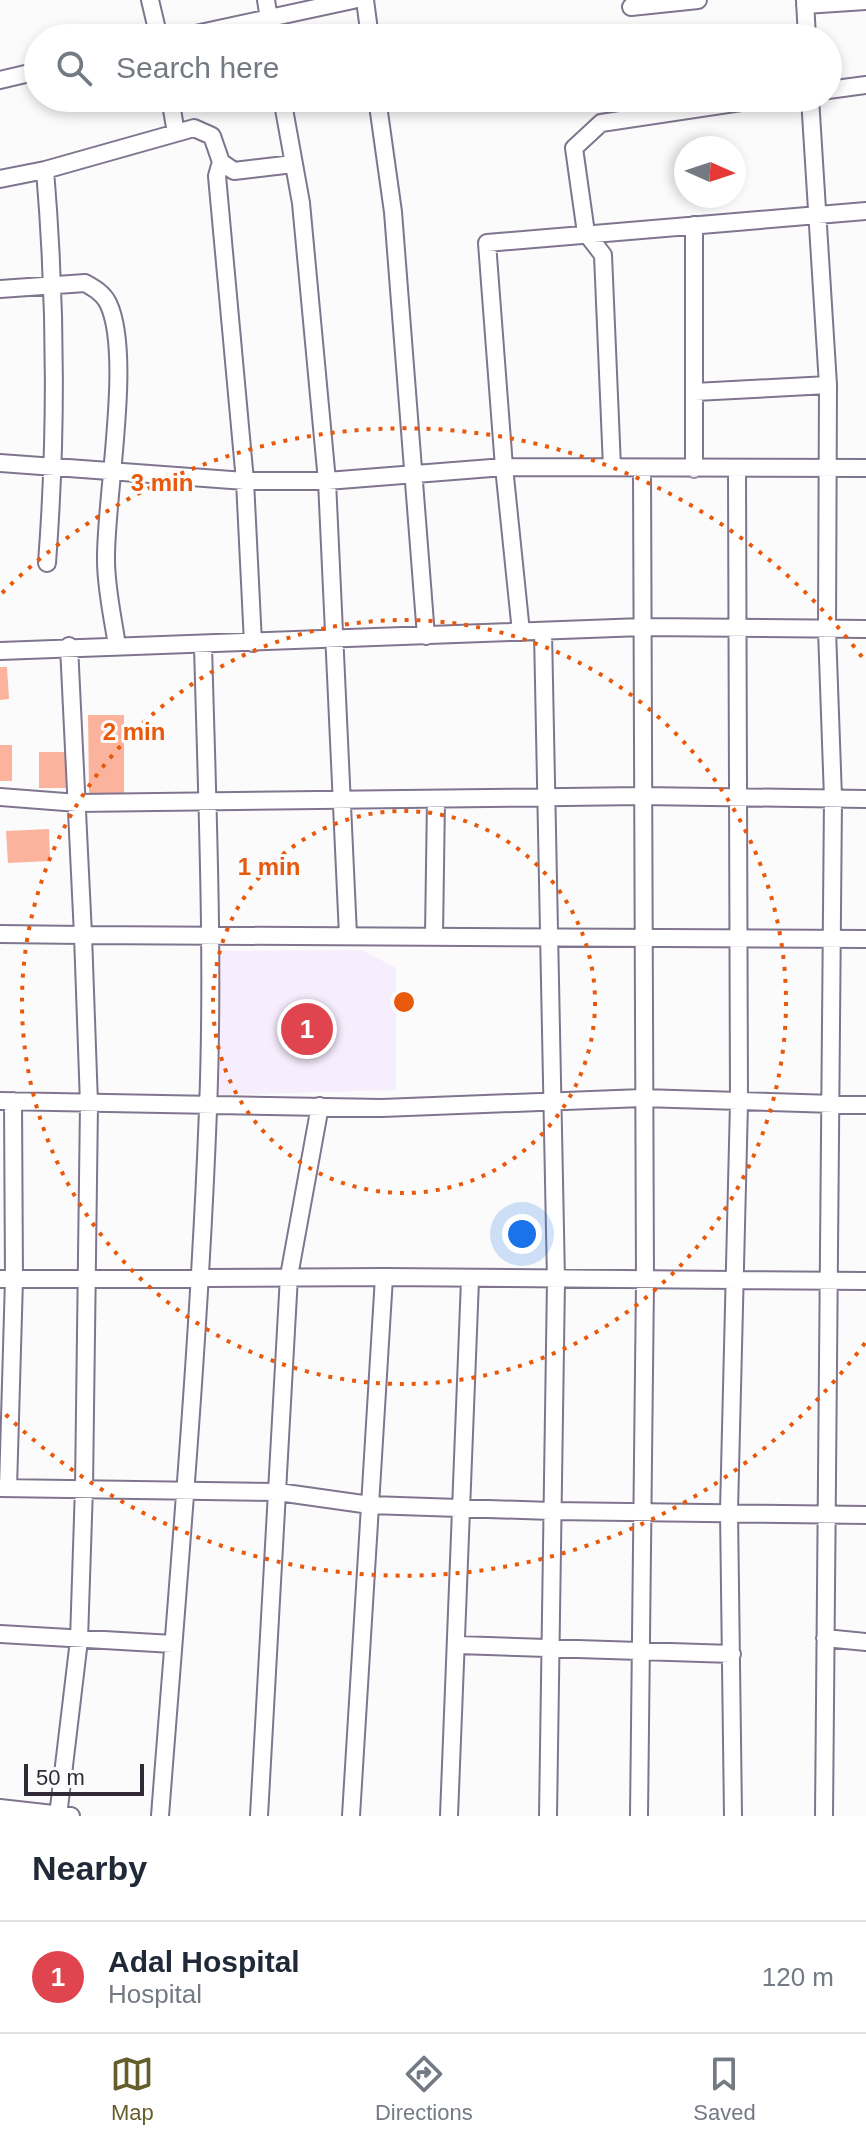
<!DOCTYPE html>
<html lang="en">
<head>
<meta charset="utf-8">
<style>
  body { margin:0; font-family:Helvetica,sans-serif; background:#f6f6f7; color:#1f2937 }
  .compass { position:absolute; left:674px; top:136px; width:72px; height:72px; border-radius:50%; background:#fff; box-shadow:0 4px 12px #0003; rotate:93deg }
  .scale { position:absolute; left:24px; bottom:20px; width:120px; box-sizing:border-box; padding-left:8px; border:4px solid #2f2a35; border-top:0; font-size:22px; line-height:28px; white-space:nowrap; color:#2f2a35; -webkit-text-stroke:6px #fbfbfb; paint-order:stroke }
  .you { position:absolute; left:522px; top:1234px; width:28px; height:28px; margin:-20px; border:6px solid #fff; border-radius:50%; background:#1a73e8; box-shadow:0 0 0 12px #1a73e833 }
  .badge { display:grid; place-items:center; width:52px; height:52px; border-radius:50%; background:#655e2a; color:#fff; font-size:26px; font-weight:700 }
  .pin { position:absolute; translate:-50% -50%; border:4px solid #fff; box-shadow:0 2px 8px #0006 }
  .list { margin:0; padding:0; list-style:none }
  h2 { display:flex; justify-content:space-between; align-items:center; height:104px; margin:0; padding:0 32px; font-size:34px }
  h2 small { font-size:26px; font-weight:400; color:#747a83 }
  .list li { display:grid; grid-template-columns:52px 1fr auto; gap:24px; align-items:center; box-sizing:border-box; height:112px; padding:0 32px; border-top:2px solid #e0e1e3 }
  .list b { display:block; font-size:30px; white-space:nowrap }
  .list p { margin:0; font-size:26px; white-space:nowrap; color:#747a83 }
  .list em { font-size:26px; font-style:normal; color:#747a83 }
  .icon { flex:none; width:44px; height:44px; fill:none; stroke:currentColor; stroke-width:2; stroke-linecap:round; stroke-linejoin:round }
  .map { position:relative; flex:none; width:866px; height:1816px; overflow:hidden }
  .search { position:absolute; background:#fff; box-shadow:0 4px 12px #0003; left:24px; right:24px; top:24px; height:88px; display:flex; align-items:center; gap:20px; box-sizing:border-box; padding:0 28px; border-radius:44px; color:#747a83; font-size:30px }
  .sheet { height:216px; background:#fff }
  nav { display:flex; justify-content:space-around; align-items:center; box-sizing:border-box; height:112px; border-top:2px solid #e0e1e3; background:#fff; font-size:22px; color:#747a83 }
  nav a { display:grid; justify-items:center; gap:4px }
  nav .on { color:#655e2a }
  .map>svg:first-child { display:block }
  .medical { fill:#f6edfd }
  .building { fill:#fbb39e }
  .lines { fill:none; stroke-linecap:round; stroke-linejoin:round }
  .street-casing { stroke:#80758e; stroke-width:20 }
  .street { stroke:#fff; stroke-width:16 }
  .ring { fill:none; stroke:#e8590c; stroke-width:4; stroke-dasharray:4 8 }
  .centre { fill:#e8590c; stroke:#fbfbfb; stroke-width:4 }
  .ring-label { font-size:24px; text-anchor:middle; font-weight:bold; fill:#e8590c; stroke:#fbfbfb; stroke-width:6; stroke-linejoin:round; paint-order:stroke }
</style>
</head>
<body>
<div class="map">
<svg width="866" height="1816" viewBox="0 0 866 1816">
  <rect width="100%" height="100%" fill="#fbfbfb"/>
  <!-- medical -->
  <path class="medical" d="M362,950L396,968V1090L218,1095L219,951Z"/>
  <!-- building -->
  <path class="building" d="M0,667H7L9,699L0,700Z
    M88,715H124V793H89Z
    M0,745H12V781H0Z
    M39,752H74L75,788H39Z
    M49,829L50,861L8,863L6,831Z"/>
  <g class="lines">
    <defs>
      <path id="street" d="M150,0L159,38
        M266,0L272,38
        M365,0L370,38
        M805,0L807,38
        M805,5L866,1
        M631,7L698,0
        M177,38L353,0
        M0,80L38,71
        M828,90L866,85
        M170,98L176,133
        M282,98L301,203L327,481L348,935
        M377,98L393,212L426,636
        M810,98L828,385L827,630L833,798L824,1816
        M221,162L217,176L245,481L253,643
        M45,170C56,302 57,432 47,563
        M0,179L45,170L194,128L212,136L221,162L234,171L293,164
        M694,225V469
        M0,289L85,283C94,288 103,293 108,303C133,354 105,499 106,560C106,589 113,618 117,646
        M695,392L828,385
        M0,463L245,481H327L504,467L866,468
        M612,467L603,255L586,233L574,148L601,123L768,98
        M521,632L504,467L487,243L866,211
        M543,632L556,1280L548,1816
        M0,651L642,627L866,629
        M0,797L78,803L641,796L866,799
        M0,934L83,935L69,646
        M434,935L436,799
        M0,1101L382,1108L642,1098L866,1105
        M0,1279L384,1277
        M0,1488L278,1492L370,1505L551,1511L866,1515
        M8,1488L14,1279L13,1101
        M0,1634L173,1644
        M825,1638L866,1642
        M458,1645L732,1654
        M0,1808L71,1816
        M58,1816L79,1640L84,1487L89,1104L83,935L866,939
        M160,1816C178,1581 199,1346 208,1110C214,956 207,800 203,645
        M259,1816L289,1276L320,1106
        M351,1816L384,1277L866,1281
        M449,1816L470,1280
        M639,1816L645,1282L642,469
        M733,1816L729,1511L739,1103L737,470"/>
    </defs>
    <!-- street casing -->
    <use href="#street" class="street-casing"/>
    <!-- street -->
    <use href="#street" class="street"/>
  </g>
  <!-- distance rings -->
  <g class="ring">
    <circle cx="404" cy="1002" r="191"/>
    <circle cx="404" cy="1002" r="382"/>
    <path d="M865 1343A573 573 0 0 1 2 1411M2 593A573 573 0 0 1 865 661"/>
  </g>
  <circle cx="404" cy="1002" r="12" class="centre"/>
  <g class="ring-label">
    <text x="162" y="491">3 min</text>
    <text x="134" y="740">2 min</text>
    <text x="269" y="875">1 min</text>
  </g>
</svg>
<svg class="compass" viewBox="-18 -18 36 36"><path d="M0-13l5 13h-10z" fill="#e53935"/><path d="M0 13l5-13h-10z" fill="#747a83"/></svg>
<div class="scale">50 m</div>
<div class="you"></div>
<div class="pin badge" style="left:307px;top:1029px;background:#e0444e">1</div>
<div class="search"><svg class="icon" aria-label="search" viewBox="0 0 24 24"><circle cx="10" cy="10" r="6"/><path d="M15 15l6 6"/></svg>Search here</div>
</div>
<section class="sheet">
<h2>Nearby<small></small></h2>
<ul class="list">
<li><span class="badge" style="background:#e0444e">1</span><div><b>Adal Hospital</b><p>Hospital</p></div><em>120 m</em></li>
</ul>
</section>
<nav>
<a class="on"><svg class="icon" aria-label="map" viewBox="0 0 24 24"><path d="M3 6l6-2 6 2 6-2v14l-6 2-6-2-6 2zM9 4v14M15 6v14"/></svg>Map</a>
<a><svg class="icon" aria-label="directions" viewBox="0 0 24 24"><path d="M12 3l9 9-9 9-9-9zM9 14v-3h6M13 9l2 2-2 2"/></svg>Directions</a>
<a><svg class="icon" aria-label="saved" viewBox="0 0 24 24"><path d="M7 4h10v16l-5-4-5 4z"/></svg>Saved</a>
</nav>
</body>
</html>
